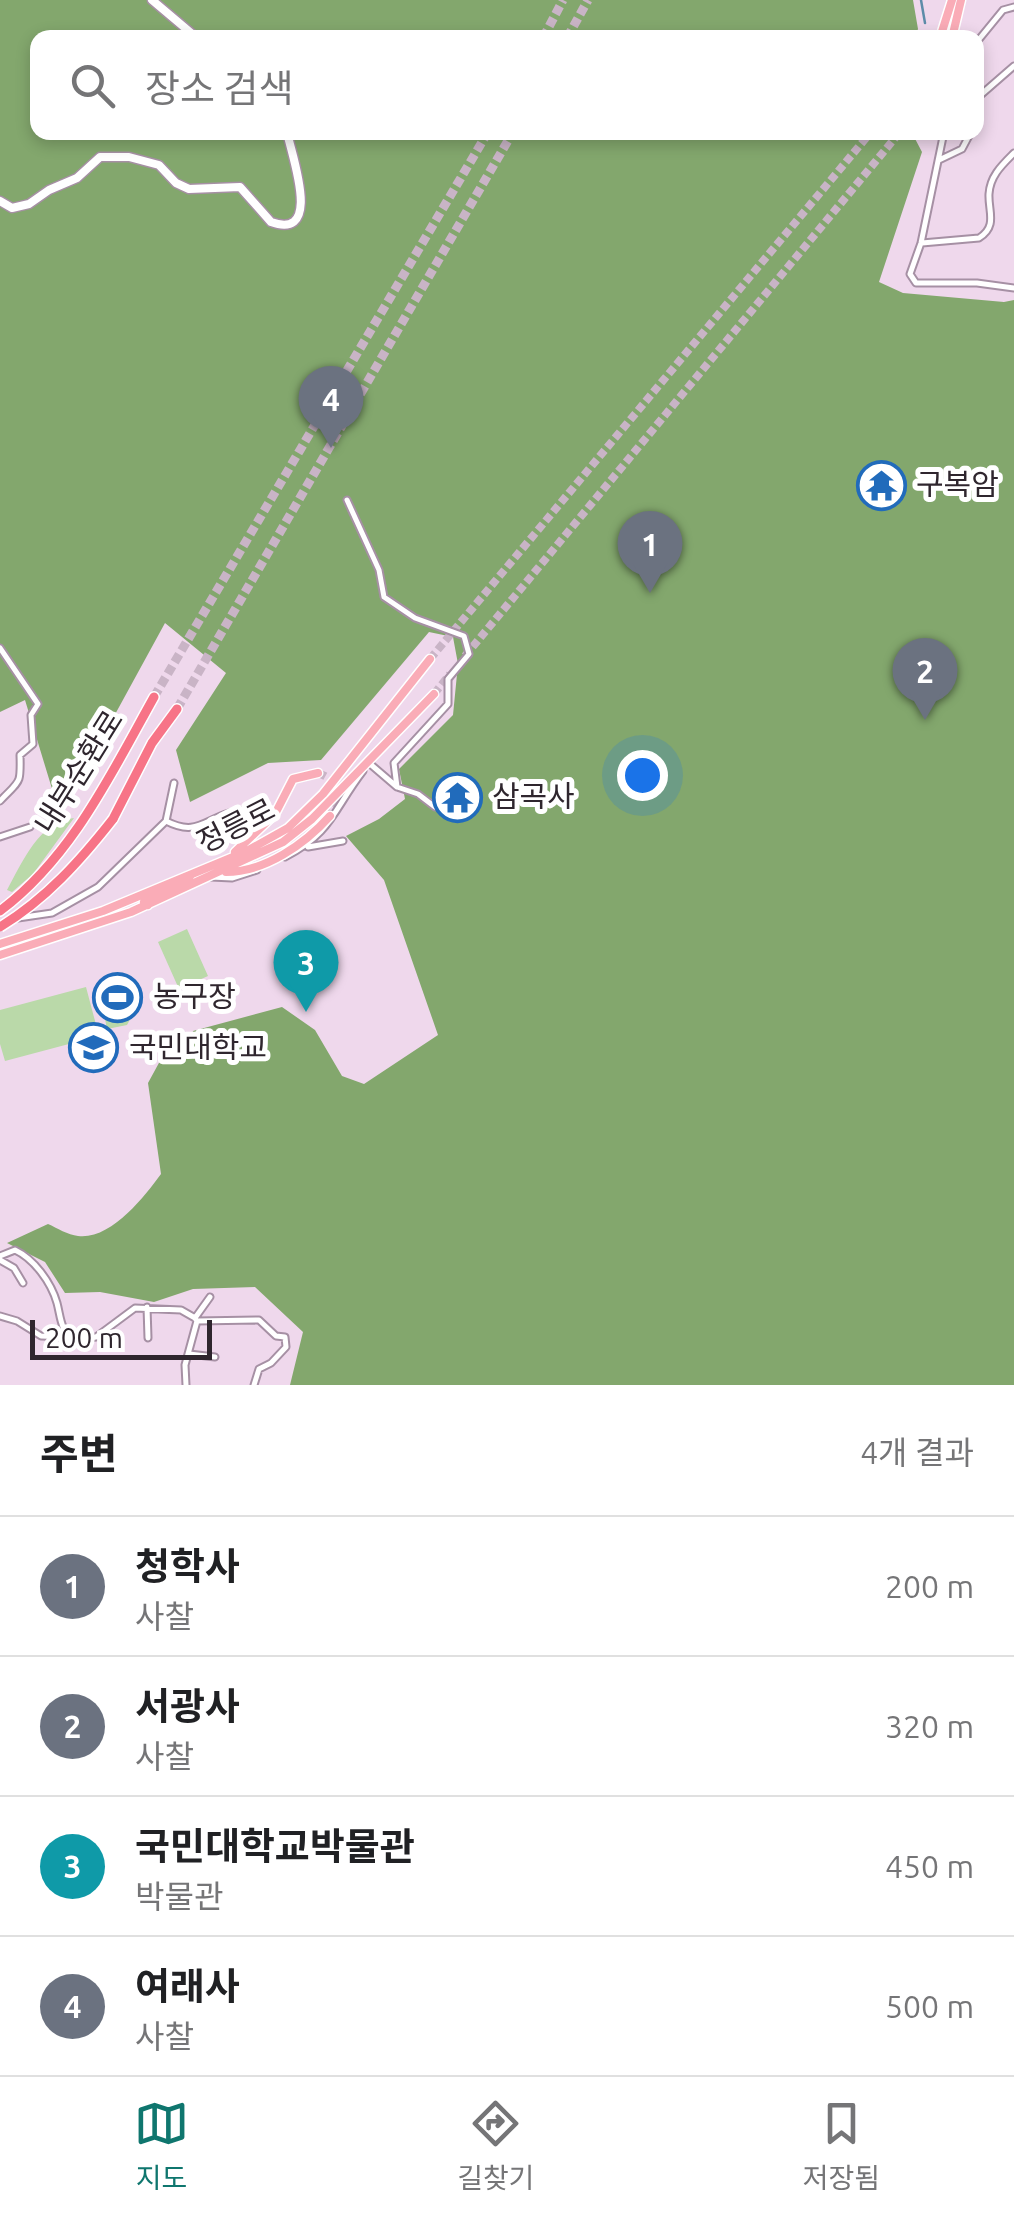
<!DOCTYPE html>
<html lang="ko">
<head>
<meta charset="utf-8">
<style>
  body { margin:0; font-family:Ubuntu,"Noto Sans KR",sans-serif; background:#f6f6f6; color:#202124 }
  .scale { position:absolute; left:30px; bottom:25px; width:182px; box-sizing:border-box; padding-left:10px; border:5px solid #2f262e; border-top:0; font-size:28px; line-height:35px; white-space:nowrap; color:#2f262e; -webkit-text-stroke:8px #fff; paint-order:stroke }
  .you { position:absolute; left:642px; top:775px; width:35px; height:35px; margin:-25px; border:8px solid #fff; border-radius:50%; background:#1a73e8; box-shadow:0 0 0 15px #1a73e833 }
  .badge { display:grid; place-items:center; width:65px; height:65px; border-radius:50%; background:#0f766e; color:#fff; font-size:32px; font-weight:700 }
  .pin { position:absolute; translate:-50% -82px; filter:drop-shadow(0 2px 5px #0008) }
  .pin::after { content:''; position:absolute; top:52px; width:35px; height:30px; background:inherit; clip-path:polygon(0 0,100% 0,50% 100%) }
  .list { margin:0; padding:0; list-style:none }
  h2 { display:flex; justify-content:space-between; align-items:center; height:130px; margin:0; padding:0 40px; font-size:42px }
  h2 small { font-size:32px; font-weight:400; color:#757577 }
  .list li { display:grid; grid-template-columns:65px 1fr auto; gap:30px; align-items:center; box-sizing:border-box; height:140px; padding:0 40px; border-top:2px solid #e0e0e0 }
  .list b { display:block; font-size:38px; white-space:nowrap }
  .list p { margin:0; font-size:32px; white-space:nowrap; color:#757577 }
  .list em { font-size:32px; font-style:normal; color:#757577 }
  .icon { flex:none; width:55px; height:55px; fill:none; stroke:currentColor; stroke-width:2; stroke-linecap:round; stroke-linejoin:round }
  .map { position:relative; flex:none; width:1014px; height:1385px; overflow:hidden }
  .search { position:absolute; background:#fff; box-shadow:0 5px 15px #0003; left:30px; right:30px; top:30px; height:110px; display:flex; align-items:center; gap:25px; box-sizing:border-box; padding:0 35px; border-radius:20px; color:#757577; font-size:38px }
  .sheet { height:690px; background:#fff }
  nav { display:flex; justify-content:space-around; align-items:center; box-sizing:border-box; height:140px; border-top:2px solid #e0e0e0; background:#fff; font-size:28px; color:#757577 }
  nav a { display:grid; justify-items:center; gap:5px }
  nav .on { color:#0f766e }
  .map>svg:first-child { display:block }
  .green { fill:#bad9a9 }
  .forest { fill:#83a76d }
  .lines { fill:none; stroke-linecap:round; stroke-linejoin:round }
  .stream { stroke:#5d8ca9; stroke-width:2.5 }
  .primary-tunnel { stroke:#c9b4c6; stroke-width:8; stroke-dasharray:8 4; stroke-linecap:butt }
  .highway-tunnel { stroke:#c9b4c6; stroke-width:9; stroke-dasharray:9 4.5; stroke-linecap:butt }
  .street-casing { stroke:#a690a4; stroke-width:9 }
  .secondary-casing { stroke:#a690a4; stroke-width:11 }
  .primary-casing { stroke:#fff; stroke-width:11 }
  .highway-casing { stroke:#fff; stroke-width:12 }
  .street { stroke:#fff; stroke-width:5 }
  .secondary { stroke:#fff; stroke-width:8 }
  .primary { stroke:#faacb7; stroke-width:8 }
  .highway { stroke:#f77487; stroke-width:9 }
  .highway-bridge-casing { stroke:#fff; stroke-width:12; stroke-linecap:butt }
  .highway-bridge { stroke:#f77487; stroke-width:9 }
  .labels { text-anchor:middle; stroke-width:10; stroke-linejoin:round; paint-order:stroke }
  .poi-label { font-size:30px; fill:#2f262e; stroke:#fff; text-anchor:start }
  .street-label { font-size:30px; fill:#2f262e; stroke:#fff }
</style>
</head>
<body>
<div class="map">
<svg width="1014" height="1385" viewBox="0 0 1014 1385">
  <rect width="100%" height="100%" fill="#efd8ec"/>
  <!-- green -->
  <path class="green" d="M74,818L33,874L12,892L7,890C22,863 39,821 74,818Z
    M187,929L208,976L179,989L158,942Z
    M132,980L138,1005L127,1025L107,1029L99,989Z
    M86,987L99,1036L5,1061L0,1044V1010Z"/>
  <!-- forest -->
  <path class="forest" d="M0,0H913L918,29L915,37L38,38V132L912,133L922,152L879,282L903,293L1004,302L1014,300V1385H290L303,1332L255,1287L193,1289L154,1302L100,1292L65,1293L45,1262L7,1243L48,1224C57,1228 68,1235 78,1236C111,1240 144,1197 161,1174L148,1083L166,1050L176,1055L189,1047L193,1031L282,1007L315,1030L342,1076L364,1084L438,1035L384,880L346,836L379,819L405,799L399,769L453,715L458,664L453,637L429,632L321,760L268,763L190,802L176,750L226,673L165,623L60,815L25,700L0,712Z"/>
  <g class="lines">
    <!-- stream -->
    <path class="stream" d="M921,0L925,23"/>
    <!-- primary-tunnel -->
    <path class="primary-tunnel" d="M465,656L900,132
      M430,659L871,132
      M434,694L450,674
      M318,773C342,782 340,795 330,816"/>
    <!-- highway-tunnel -->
    <path class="highway-tunnel" d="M543,38L563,0
      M567,38L588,0
      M154,697L488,132
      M177,709L513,132"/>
    <defs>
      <path id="street" d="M976,43L1003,10L1014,7
        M976,99L1014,66
        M944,132L921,243L910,274L916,283H977L1014,288
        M939,160L962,149L971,132
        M922,243L979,238C998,226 988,211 989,194C990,176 1002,165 1014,153
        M347,500L379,570L384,597L415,618L464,636L469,654L448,679V704L394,763L397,787L369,763
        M0,648L38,704L31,715L33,744L20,755C21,785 20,780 0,801
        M397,787L418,794L435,807
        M166,821C195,836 203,821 229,813C237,811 246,810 254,809
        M0,837L30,827
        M308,847L343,841
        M285,857C332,833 333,810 363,771
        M211,877L232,878L257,870
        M18,918L52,913L98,887L166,821L174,783
        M0,1256L15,1250C34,1259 51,1282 57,1303C61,1318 60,1330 74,1340L96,1337L135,1308L181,1310L195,1318
        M0,1260L14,1268L23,1283
        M147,1307L148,1338
        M0,1316L17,1321L41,1336L68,1337
        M197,1321L259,1320L276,1336L285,1337L286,1347L271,1363L259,1369L254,1385
        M189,1354L215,1357
        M186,1385L185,1365L197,1321L195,1318L210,1297"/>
      <path id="secondary" d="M152,0L197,38
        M0,201L12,208L29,204L49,190L77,178L100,157H129L159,165L176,183L189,189L240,187L271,222C324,241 291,154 287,132"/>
      <path id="primary" d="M940,38L952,0
        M952,38L961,0
        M235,852L275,814L293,779L318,773
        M226,872C265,872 305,844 330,816
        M148,905L144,902L148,898L183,884L191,875
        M0,944L103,911L245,852L288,828L323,794L430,659
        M0,955L131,912L283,842L312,819L434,694"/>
      <path id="highway" d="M113,819L152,743L177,709
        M0,911C72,857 111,774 154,697"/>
    </defs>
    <!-- street casing -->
    <use href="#street" class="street-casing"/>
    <!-- secondary casing -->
    <use href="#secondary" class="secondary-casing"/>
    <!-- primary casing -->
    <use href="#primary" class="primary-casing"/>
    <!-- highway casing -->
    <use href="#highway" class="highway-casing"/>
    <!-- street -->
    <use href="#street" class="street"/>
    <!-- secondary -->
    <use href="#secondary" class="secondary"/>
    <!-- primary -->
    <use href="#primary" class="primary"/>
    <!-- highway -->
    <use href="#highway" class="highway"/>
    <defs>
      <path id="highway-bridge" d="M0,927C46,899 80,861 113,819"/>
    </defs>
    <!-- highway-bridge casing -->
    <use href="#highway-bridge" class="highway-bridge-casing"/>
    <!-- highway-bridge -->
    <use href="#highway-bridge" class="highway-bridge"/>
  </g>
  <!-- icons -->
  <defs>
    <symbol id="temple-ring" viewBox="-11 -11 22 22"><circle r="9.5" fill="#fff" stroke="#216bbb" stroke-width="1.5"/><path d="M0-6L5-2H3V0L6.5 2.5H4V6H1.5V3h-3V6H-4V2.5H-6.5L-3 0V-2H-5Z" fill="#216bbb"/></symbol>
    <symbol id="stadium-ring" viewBox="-11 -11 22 22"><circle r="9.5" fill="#fff" stroke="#216bbb" stroke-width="1.5"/><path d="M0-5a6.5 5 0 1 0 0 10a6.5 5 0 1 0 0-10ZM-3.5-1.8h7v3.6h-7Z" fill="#216bbb"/></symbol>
    <symbol id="university-ring" viewBox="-11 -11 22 22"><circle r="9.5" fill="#fff" stroke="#216bbb" stroke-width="1.5"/><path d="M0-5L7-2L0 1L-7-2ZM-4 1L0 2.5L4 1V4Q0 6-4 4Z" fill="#216bbb"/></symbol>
  </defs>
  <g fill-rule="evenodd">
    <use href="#temple-ring" x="854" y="458" width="55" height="55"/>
    <use href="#temple-ring" x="430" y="770" width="55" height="55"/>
    <use href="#stadium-ring" x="90" y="970" width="55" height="55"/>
    <use href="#university-ring" x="66" y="1020" width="55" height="55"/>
  </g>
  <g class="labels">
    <!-- poi labels -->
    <g class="poi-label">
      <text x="916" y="495">구복암</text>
      <text x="492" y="807">삼곡사</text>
      <text x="153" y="1007">농구장</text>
      <text x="129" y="1058">국민대학교</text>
    </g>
    <!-- street labels -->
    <g class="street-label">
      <text transform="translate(79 772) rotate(-58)" y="10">내부순환로</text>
      <text transform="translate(236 826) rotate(-27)" y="10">정릉로</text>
    </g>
  </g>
</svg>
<div class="scale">200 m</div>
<div class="you"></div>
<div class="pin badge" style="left:650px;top:593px;background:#6b7280">1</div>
<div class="pin badge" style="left:925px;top:720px;background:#6b7280">2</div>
<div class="pin badge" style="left:306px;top:1012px;background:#0f9aa8">3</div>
<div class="pin badge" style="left:331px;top:448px;background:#6b7280">4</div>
<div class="search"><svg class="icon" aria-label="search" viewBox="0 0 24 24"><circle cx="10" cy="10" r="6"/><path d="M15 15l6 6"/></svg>장소 검색</div>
</div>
<section class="sheet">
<h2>주변<small>4개 결과</small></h2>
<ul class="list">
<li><span class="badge" style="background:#6b7280">1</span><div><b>청학사</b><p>사찰</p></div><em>200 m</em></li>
<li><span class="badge" style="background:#6b7280">2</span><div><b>서광사</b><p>사찰</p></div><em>320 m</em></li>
<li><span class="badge" style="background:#0f9aa8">3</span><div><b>국민대학교박물관</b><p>박물관</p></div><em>450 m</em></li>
<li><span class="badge" style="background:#6b7280">4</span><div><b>여래사</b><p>사찰</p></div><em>500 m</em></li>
</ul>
</section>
<nav>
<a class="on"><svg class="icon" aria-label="map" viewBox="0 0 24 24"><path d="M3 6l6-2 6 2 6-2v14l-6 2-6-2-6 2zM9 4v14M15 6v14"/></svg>지도</a>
<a><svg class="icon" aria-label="directions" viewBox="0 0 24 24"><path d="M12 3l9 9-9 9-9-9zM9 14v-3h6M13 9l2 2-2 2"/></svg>길찾기</a>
<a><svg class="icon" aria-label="saved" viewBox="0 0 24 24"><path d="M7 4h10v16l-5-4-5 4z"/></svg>저장됨</a>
</nav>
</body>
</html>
